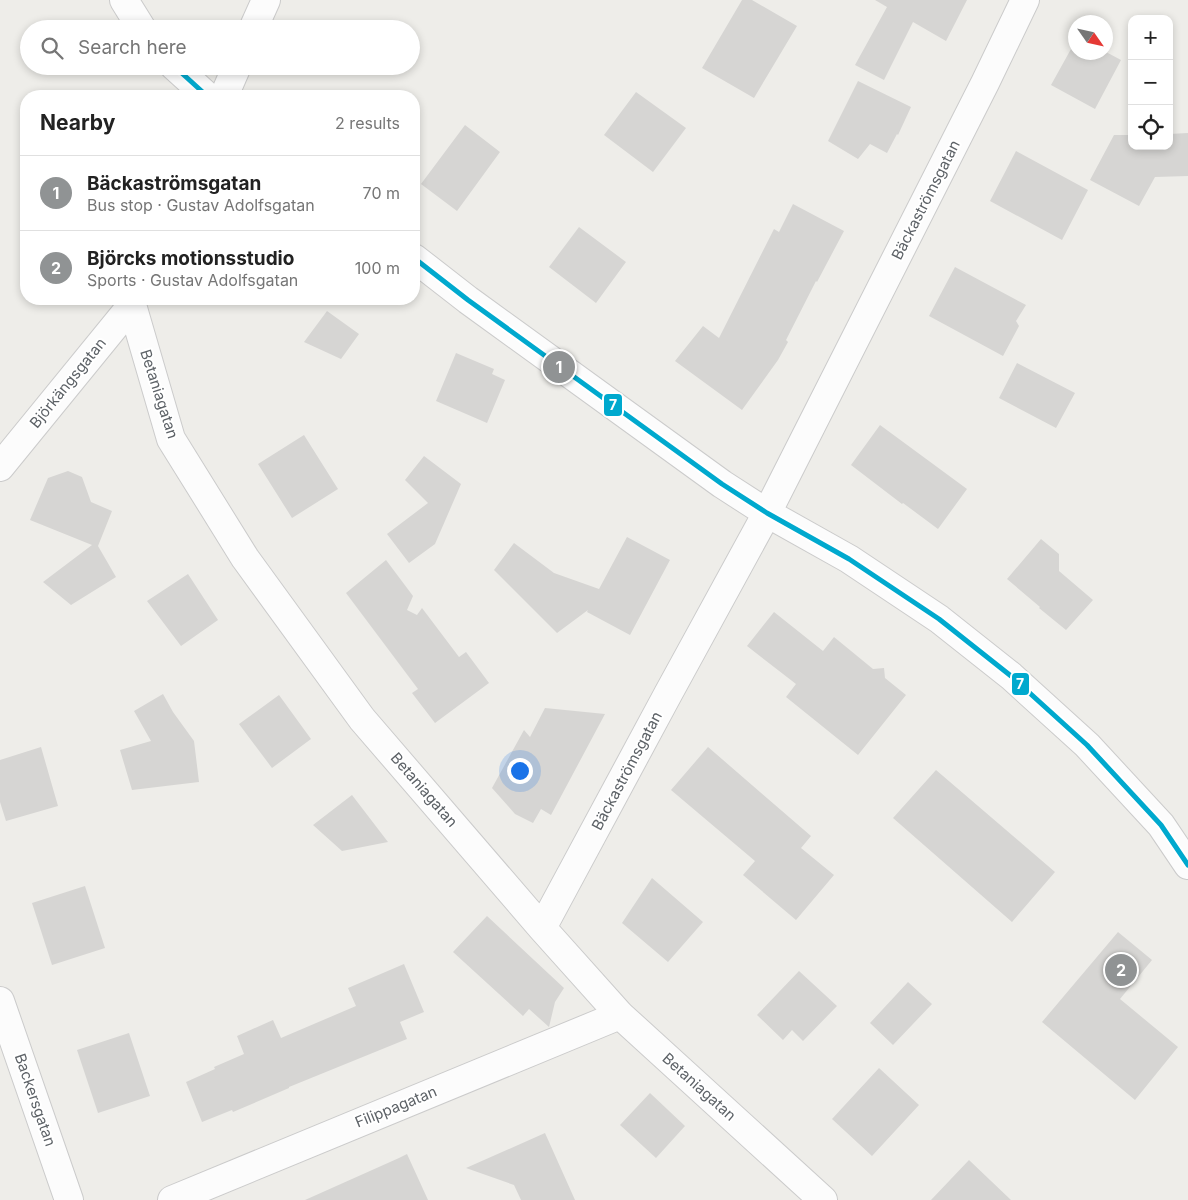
<!DOCTYPE html>
<html lang="en">
<head>
<meta charset="utf-8">
<style>
  body { margin:0; font-family:Inter,sans-serif; background:#f2f2f2; color:#222 }
  .controls { position:absolute; right:15px; top:15px; display:grid; overflow:hidden; border-radius:10px; box-shadow:0 2px 8px #0003 }
  .controls button { width:45px; height:45px; display:grid; place-items:center; padding:0; border:0; border-bottom:1px solid #e0e0e0; background:#fff; color:#222; font:25px sans-serif }
  .compass { position:absolute; left:1068px; top:15px; width:45px; height:45px; border-radius:50%; background:#fff; box-shadow:0 2px 8px #0003; rotate:124deg }
  .you { position:absolute; left:519px; top:770px; width:18px; height:18px; margin:-12px; border:4px solid #fff; border-radius:50%; background:#1a73e8; box-shadow:0 0 0 8px #1a73e833 }
  .badge { display:grid; place-items:center; width:32px; height:32px; border-radius:50%; background:#909394; color:#fff; font-size:16px; font-weight:700 }
  .pin { position:absolute; translate:-50% -50%; border:2px solid #fff; box-shadow:0 1px 5px #0006 }
  .list { margin:0; padding:0; list-style:none }
  h2 { display:flex; justify-content:space-between; align-items:center; height:65px; margin:0; padding:0 20px; font-size:21px }
  h2 small { font-size:16px; font-weight:400; color:#767676 }
  .list li { display:grid; grid-template-columns:32px 1fr auto; gap:15px; align-items:center; box-sizing:border-box; height:75px; padding:0 20px; border-top:1px solid #e0e0e0 }
  .list b { display:block; font-size:19px; white-space:nowrap }
  .list p { margin:0; font-size:16px; white-space:nowrap; color:#767676 }
  .list em { font-size:16px; font-style:normal; color:#767676 }
  .icon { flex:none; width:28px; height:28px; fill:none; stroke:currentColor; stroke-width:2; stroke-linecap:round; stroke-linejoin:round }
  .map { position:relative; flex:none; width:1188px; height:1200px; overflow:hidden }
  .search { position:absolute; background:#fff; box-shadow:0 2px 8px #0003; left:20px; top:20px; width:400px; height:55px; display:flex; align-items:center; gap:12px; box-sizing:border-box; padding:0 18px; border-radius:28px; color:#767676; font-size:19px }
  .panel { position:absolute; background:#fff; box-shadow:0 2px 8px #0003; left:20px; top:90px; width:400px; height:215px; border-radius:20px }
  .map>svg:first-child { display:block }
  .building { fill:#d6d5d3 }
  .lines { fill:none; stroke-linecap:round; stroke-linejoin:round }
  .minor-casing { stroke:#cbcbcb; stroke-width:30 }
  .minor { stroke:#fcfcfc; stroke-width:28 }
  .bus-1-casing { stroke:#fff; stroke-width:9 }
  .bus-1 { stroke:#00a9ce; stroke-width:5 }
  .labels { text-anchor:middle; stroke-width:4; stroke-linejoin:round; paint-order:stroke }
  .street-label { font-size:15px; fill:#5d6267; stroke:#fff }
  .line-badge { stroke:#fff; stroke-width:2 }
  .badge-label { font-size:14px; text-anchor:middle; font-weight:bold; fill:#fff }
</style>
</head>
<body>
<div class="map">
<svg width="1188" height="1200" viewBox="0 0 1188 1200">
  <rect width="100%" height="100%" fill="#eeede9"/>
  <!-- building -->
  <path class="building" d="M742,0H752L797,26L754,98L702,68Z
    M875,0H967L946,41L913,22L884,80L855,65L887,7Z
    M1076,40V52H1106L1121,60L1095,109L1051,85Z
    M858,81L911,107L898,135L897,134L887,153L870,144L858,159L828,141Z
    M636,92L686,128L653,172L604,135Z
    M465,125L500,152L457,211L421,184Z
    M1188,133V176L1155,177L1139,206L1090,180L1114,135H1132V146H1169V134Z
    M1016,151L1088,190L1062,240L990,201Z
    M793,204L844,231L817,282L816,281L786,340L788,342L778,360L742,410L675,361L703,326L719,338L774,229L779,232Z
    M579,227L626,262L596,303L549,267Z
    M955,267L1026,305L1016,321L1019,326L1003,356L929,316Z
    M327,311L359,334L341,359L304,342Z
    M456,353L494,369L492,374L505,380L487,423L436,401Z
    M1017,363L1075,393L1056,428L999,398Z
    M880,425L967,489L938,529L903,503L902,504L851,465Z
    M304,435L338,489L292,518L258,464Z
    M424,456L461,484L435,544L409,563L387,534L428,503L405,480Z
    M68,471L82,477L91,502L112,511L98,546L116,577L71,605L43,582L92,545L30,520L48,478Z
    M627,537L670,560L630,635L587,612L588,610L557,633L494,570L514,543L554,573L599,589Z
    M1041,539L1059,554V571L1093,600L1066,630L1039,608L1040,607L1007,579Z
    M386,560L413,596L407,610L417,615L422,608L459,657L466,652L489,683L435,723L412,693L418,689L346,593Z
    M188,574L218,620L181,646L147,601Z
    M774,612L823,651L834,637L873,669L884,668L885,678L906,695L858,755L786,697L796,684L747,646Z
    M163,694L173,712L194,741L199,782L132,790L120,750L151,741L134,711Z
    M279,695L311,739L272,768L239,724Z
    M545,708L605,714L551,815L541,809L533,823L515,814L492,788L524,730L530,737Z
    M41,747L58,806L6,821L0,802V760Z
    M708,747L811,836L801,848L834,875L796,920L743,875L755,861L671,790Z
    M936,770L1055,872L1012,922L893,818Z
    M352,795L388,842L342,851L313,825Z
    M652,878L703,922L668,962L622,923Z
    M85,886L105,948L52,965L32,903Z
    M487,916L564,988L555,1002L549,1027L529,1009L523,1016L453,952Z
    M1118,932L1152,960L1120,999L1178,1047L1135,1100L1042,1022Z
    M404,964L424,1012L400,1022L407,1039L289,1087V1088L233,1112L232,1110L202,1122L186,1082L215,1069L214,1067L244,1054L237,1036L273,1020L281,1038L356,1006L348,988Z
    M799,971L837,1006L803,1041L792,1030L783,1040L757,1015Z
    M908,982L932,1004L893,1045L870,1023Z
    M129,1033L150,1096L98,1113L77,1050Z
    M879,1068L919,1105L872,1156L832,1119Z
    M650,1093L685,1126L656,1158L620,1125Z
    M545,1133L575,1200H521L514,1185L466,1168Z
    M407,1154L428,1200H305L399,1158Z
    M969,1160L1011,1200H931Z"/>
  <g class="lines">
    <defs>
      <path id="minor" d="M124,0L142,29
        M253,29L266,0
        M174,66L207,96
        M224,96L237,66
        M414,258L468,300L722,484L767,513L849,559L939,619L1011,676L1087,745L1161,825L1188,865
        M132,305L171,439L245,558L362,719L542,928L620,1015L823,1200
        M0,467L132,305L134,299
        M542,928L668,694L767,513L985,83L1025,0
        M0,1001L69,1200
        M172,1200L620,1015"/>
    </defs>
    <!-- minor casing -->
    <use href="#minor" class="minor-casing"/>
    <!-- minor -->
    <use href="#minor" class="minor"/>
    <defs>
      <path id="bus-1" d="M174,66L207,96
        M414,258L468,300L722,484L767,513L849,559L939,619L1011,676L1087,745L1161,825L1188,865"/>
    </defs>
    <!-- bus-1 casing -->
    <use href="#bus-1" class="bus-1-casing"/>
    <!-- bus-1 -->
    <use href="#bus-1" class="bus-1"/>
  </g>
  <g class="labels">
    <!-- street labels -->
    <g class="street-label">
      <text transform="translate(926 200) rotate(-63)" y="5">Bäckaströmsgatan</text>
      <text transform="translate(68 383) rotate(-51)" y="5">Björkängsgatan</text>
      <text transform="translate(159 394) rotate(72)" y="5">Betaniagatan</text>
      <text transform="translate(627 771) rotate(-62)" y="5">Bäckaströmsgatan</text>
      <text transform="translate(424 790) rotate(49)" y="5">Betaniagatan</text>
      <text transform="translate(699 1087) rotate(42)" y="5">Betaniagatan</text>
      <text transform="translate(35 1100) rotate(71)" y="5">Backersgatan</text>
      <text transform="translate(396 1107) rotate(-22)" y="5">Filippagatan</text>
    </g>
  </g>
  <g class="line-badge">
    <rect x="603" y="393" width="20" height="24" rx="5" fill="#00a9ce"/>
    <rect x="1011" y="672" width="19" height="24" rx="5" fill="#00a9ce"/>
  </g>
  <g class="badge-label">
    <text x="613" y="410">7</text>
    <text x="1020" y="689">7</text>
  </g>
</svg>
<div class="controls">
<button>+</button>
<button>−</button>
<button><svg class="icon" aria-label="locate" viewBox="0 0 24 24"><circle cx="12" cy="12" r="6"/><path d="M12 2v4M12 18v4M2 12h4M18 12h4"/></svg></button>
</div>
<svg class="compass" viewBox="-18 -18 36 36"><path d="M0-13l5 13h-10z" fill="#e53935"/><path d="M0 13l5-13h-10z" fill="#767676"/></svg>
<div class="you"></div>
<div class="pin badge" style="left:559px;top:367px">1</div>
<div class="pin badge" style="left:1121px;top:970px">2</div>
<div class="search"><svg class="icon" aria-label="search" viewBox="0 0 24 24"><circle cx="10" cy="10" r="6"/><path d="M15 15l6 6"/></svg>Search here</div>
<section class="panel">
<h2>Nearby<small>2 results</small></h2>
<ul class="list">
<li><span class="badge">1</span><div><b>Bäckaströmsgatan</b><p>Bus stop · Gustav Adolfsgatan</p></div><em>70 m</em></li>
<li><span class="badge">2</span><div><b>Björcks motionsstudio</b><p>Sports · Gustav Adolfsgatan</p></div><em>100 m</em></li>
</ul>
</section>
</div>
</body>
</html>
